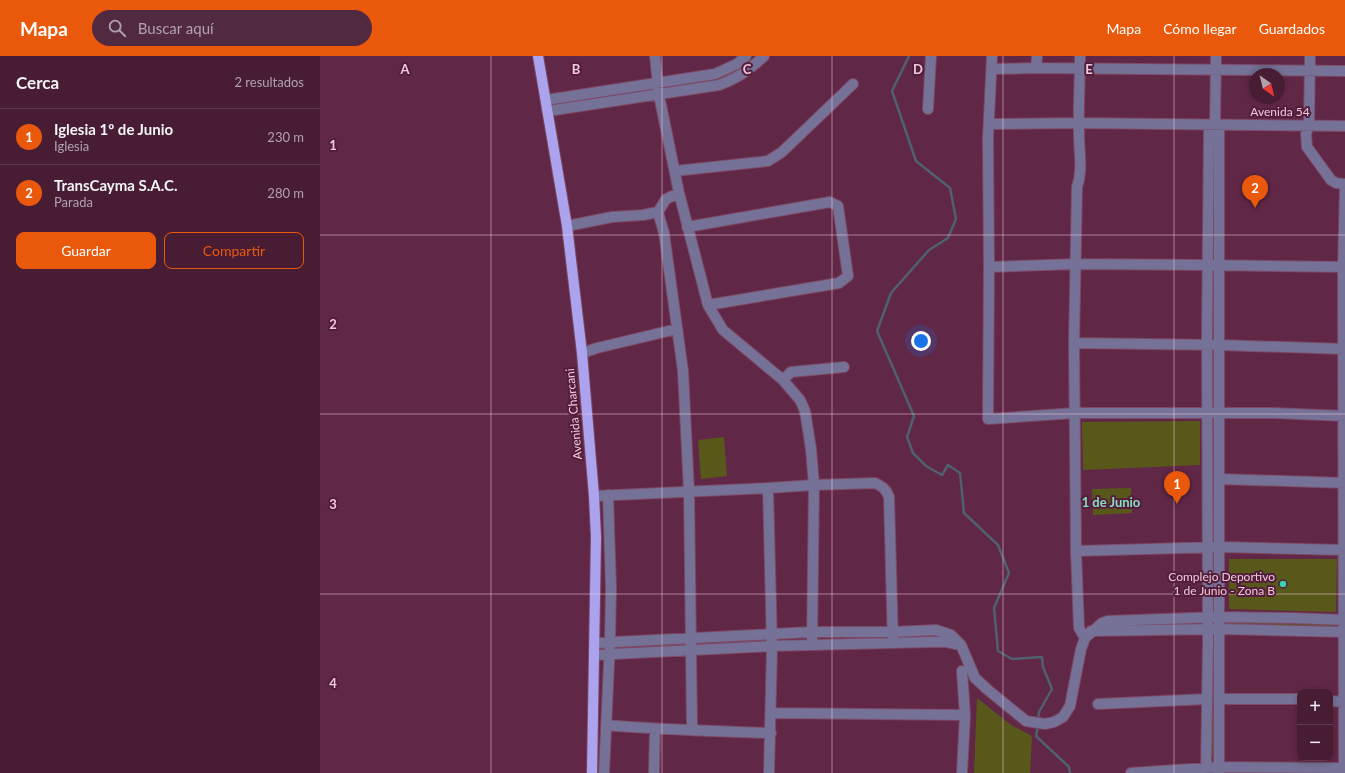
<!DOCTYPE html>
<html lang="es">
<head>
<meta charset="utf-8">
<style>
  body { margin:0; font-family:Lato,sans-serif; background:#522a40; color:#f1f3f6 }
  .controls { position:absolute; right:12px; bottom:12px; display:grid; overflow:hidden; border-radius:8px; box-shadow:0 2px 6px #0003 }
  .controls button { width:36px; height:36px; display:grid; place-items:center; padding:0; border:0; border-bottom:1px solid #603b4f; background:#481d34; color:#f1f3f6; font:20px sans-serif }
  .compass { position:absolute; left:929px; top:12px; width:36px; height:36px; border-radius:50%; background:#481d34; box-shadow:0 2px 6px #0003; rotate:145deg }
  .you { position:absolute; left:601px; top:285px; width:14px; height:14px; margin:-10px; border:3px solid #fff; border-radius:50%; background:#1a73e8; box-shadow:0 0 0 6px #1a73e833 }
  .badge { display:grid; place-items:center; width:26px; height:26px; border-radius:50%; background:#ea580c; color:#fff; font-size:13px; font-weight:700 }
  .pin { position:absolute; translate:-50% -33px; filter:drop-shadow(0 1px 2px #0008) }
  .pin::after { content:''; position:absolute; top:21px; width:14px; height:12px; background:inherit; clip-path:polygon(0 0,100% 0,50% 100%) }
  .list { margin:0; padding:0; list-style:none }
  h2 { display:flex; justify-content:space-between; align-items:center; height:52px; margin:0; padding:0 16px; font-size:17px }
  h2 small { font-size:13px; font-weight:400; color:#b1a2ac }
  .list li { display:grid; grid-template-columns:26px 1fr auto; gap:12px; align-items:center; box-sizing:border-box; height:56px; padding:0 16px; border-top:1px solid #603b4f }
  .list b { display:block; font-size:15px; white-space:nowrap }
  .list p { margin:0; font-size:13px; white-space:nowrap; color:#b1a2ac }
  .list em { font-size:13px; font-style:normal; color:#b1a2ac }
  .actions { display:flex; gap:8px; padding:12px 16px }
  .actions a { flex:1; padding:9px 0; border:1px solid #ea580c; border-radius:8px; text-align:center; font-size:14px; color:#ea580c }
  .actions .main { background:#ea580c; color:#fff }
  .icon { flex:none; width:22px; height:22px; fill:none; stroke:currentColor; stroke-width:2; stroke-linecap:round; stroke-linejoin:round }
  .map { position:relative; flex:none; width:1025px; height:717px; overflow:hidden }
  header { display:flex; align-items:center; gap:24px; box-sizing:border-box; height:56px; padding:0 20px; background:#ea580c; color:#fff }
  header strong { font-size:19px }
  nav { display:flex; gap:22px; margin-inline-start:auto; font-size:14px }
  .search { width:280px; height:36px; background:#522a40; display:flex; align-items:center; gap:10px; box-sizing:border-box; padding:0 14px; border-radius:22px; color:#b1a2ac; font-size:15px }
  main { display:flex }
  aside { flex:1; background:#481d34 }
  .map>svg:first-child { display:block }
  .green { fill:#59581b }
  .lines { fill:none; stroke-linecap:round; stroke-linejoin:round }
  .stream { stroke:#4f6070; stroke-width:2.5 }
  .minor-casing { stroke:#7c4864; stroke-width:12 }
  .major-casing { stroke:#7c4864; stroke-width:12 }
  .minor { stroke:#767297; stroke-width:10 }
  .major { stroke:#aca3ef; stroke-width:10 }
  .grid { fill:none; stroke:#eecada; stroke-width:1; stroke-opacity:0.55 }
  .poi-dot { fill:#36d4a7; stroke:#541d3c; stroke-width:1.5 }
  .labels { text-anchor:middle; stroke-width:4; stroke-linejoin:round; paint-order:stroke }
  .street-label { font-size:12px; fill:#eecada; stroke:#541d3c }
  .poi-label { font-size:12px; fill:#eecada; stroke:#541d3c; text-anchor:end }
  .neighbourhood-label { font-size:13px; font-weight:bold; fill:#85e0bf; stroke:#541d3c }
  .grid-label { font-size:13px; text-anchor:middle; font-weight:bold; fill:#eecada; stroke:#541d3c; stroke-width:4; stroke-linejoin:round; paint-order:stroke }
</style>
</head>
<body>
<header>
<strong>Mapa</strong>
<div class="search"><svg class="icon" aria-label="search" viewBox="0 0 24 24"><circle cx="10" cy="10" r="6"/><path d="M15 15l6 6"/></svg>Buscar aquí</div>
<nav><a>Mapa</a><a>Cómo llegar</a><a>Guardados</a></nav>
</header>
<main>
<aside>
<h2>Cerca<small>2 resultados</small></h2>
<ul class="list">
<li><span class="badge">1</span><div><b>Iglesia 1º de Junio</b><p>Iglesia</p></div><em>230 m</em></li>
<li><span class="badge">2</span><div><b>TransCayma S.A.C.</b><p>Parada</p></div><em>280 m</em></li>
</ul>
<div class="actions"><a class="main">Guardar</a><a>Compartir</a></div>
</aside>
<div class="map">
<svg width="1025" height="717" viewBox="0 0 1025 717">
  <rect width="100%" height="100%" fill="#602746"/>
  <!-- green -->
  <path class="green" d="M880,365V409L763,414L762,366Z
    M891,371H895L896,478L892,479Z
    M404,381L407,420L381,423L378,384Z
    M811,432L812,457L773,459L772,433Z
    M909,503H1017L1016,556L909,553Z
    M910,565L1012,568V573L910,569Z
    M657,642L691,669L712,680L710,717H654Z
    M891,656H895V699H891Z"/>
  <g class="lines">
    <!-- stream -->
    <path class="stream" d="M589,0L572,35L596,105L630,132L636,163L628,182L609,194L571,237L557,275L594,360L587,381L593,397L606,410L622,419L628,409L640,417L644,457L678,489L689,517L674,552L678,595L692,603L722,601L723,611L732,633L719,656L718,665
      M718,670L716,680L749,711L750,717"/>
    <defs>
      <path id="minor" d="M335,0L339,39L359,137L388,249L403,274L463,324L480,344L485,355L491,393L494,429L492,589
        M672,0L668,82L669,211L668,363L755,357H954L1025,360
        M760,0C760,26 758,52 759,78C759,97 763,114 757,131L754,287L756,495L759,572L765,582
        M990,0L989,69L986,78L987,91L1011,124L1016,127L1025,128
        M716,12L717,0
        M672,13L716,12L1025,15
        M226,44L395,18L417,8L426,0
        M608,53L611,0
        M228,55L399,29C418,22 429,14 444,0
        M669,68L759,67L1025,70
        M895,69L899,74V717
        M355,115L448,105L462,96L533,28
        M1023,128L1025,132L1023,211L1024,717
        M359,137L346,143L338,156L344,177L363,315L369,435L372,673
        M247,170L292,161L323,159L338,156
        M367,171L510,146L518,150L528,220L519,227L388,249
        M669,211L757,208L888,209L1025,211
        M754,287L899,289L1025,293
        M262,297L277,292L357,273
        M463,324L471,316L524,311
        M899,423L1025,427
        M448,432L452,590L449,717
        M274,440L448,432L494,429L555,427C562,430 566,433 569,441L573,587
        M756,495L900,491L1025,494
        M771,575L899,573L1025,576
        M275,587L492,576H572L616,574L631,579L641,589L655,622L668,634L706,665L725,668L734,666L743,661L750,650L761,593L765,582L782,567L788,565L899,561L972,562L1025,564
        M274,599L452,590L610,586H626L641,589
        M642,615L645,659
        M899,643H980
        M1010,645L1025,646
        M778,648L887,643
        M451,657L645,659L642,717
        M286,669C341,674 396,675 451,677
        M284,717L290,586L291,532L288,439
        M334,717L335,673
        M811,717L899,711L1025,712
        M886,717L888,585L887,278L889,75L895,69L896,0"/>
      <path id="major" d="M218,0L247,170L262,297L274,440L276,481L272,717"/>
    </defs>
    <!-- minor casing -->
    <use href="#minor" class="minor-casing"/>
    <!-- major casing -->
    <use href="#major" class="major-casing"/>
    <!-- minor -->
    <use href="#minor" class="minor"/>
    <!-- major -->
    <use href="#major" class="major"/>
  </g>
  <!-- grid -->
  <path class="grid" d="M171,0V717M342,0V717M512,0V717M683,0V717M854,0V717M0,179H1025M0,358H1025M0,538H1025"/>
  <!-- markers -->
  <circle class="poi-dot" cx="963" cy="528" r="4"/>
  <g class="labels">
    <!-- street labels -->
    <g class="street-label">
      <text x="960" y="60">Avenida 54</text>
      <text transform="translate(254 358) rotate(-95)" y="4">Avenida Charcani</text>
    </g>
    <!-- poi labels -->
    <g class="poi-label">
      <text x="955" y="525">Complejo Deportivo<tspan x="955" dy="14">1 de Junio - Zona B</tspan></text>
    </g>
    <!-- neighbourhood labels -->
    <g class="neighbourhood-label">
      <text x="791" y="451">1 de Junio</text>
    </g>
  </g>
  <g class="grid-label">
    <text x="85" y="18">A</text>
    <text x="256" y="18">B</text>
    <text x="427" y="18">C</text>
    <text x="598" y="18">D</text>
    <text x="769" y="18">E</text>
    <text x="13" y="94">1</text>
    <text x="13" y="273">2</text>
    <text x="13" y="453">3</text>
    <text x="13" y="632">4</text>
  </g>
</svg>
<div class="controls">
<button>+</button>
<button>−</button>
</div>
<svg class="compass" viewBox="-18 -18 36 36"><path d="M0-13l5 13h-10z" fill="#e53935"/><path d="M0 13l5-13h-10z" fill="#b1a2ac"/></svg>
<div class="you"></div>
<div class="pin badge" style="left:857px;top:448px">1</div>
<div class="pin badge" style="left:935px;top:152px">2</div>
</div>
</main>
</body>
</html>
